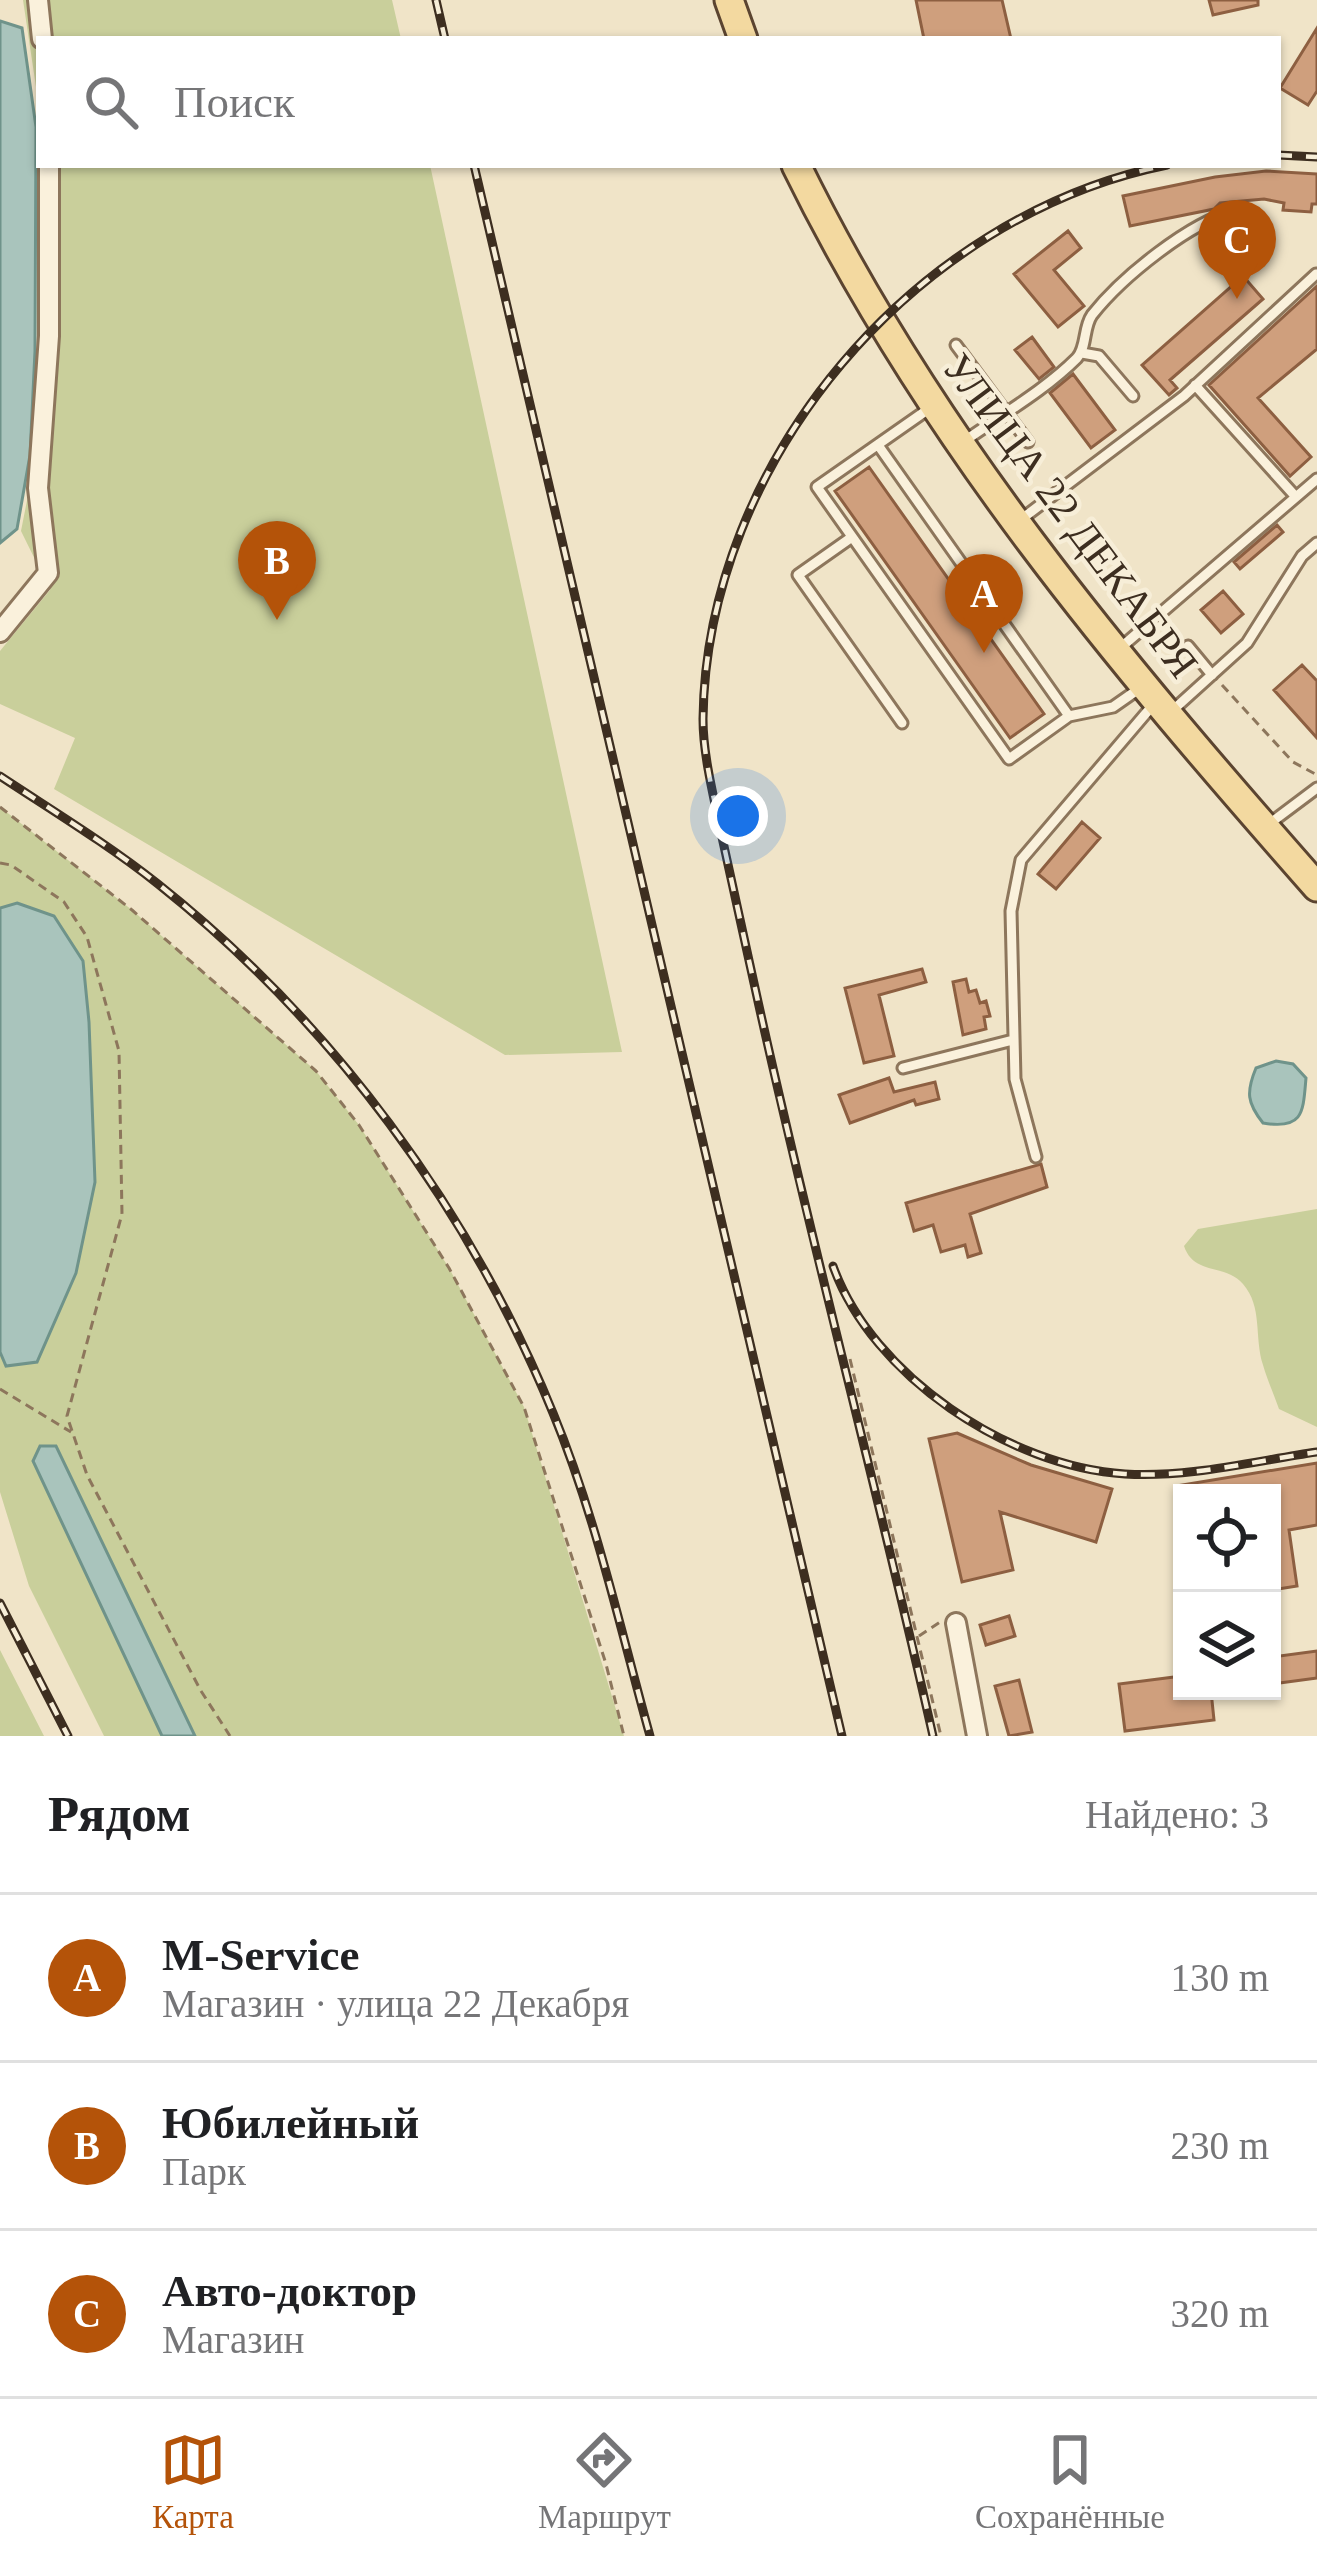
<!DOCTYPE html>
<html lang="ru">
<head>
<meta charset="utf-8">
<style>
  body { margin:0; font-family:Georgia,serif; background:#f6f6f6; color:#202124 }
  .controls { position:absolute; right:36px; bottom:36px; display:grid; overflow:hidden; border-radius:0px; box-shadow:0 3px 9px #0004 }
  .controls button { width:108px; height:108px; display:grid; place-items:center; padding:0; border:0; border-bottom:3px solid #e0e0e0; background:#fff; color:#202124; font:60px sans-serif }
  .you { position:absolute; left:738px; top:816px; width:42px; height:42px; margin:-30px; border:9px solid #fff; border-radius:50%; background:#1a73e8; box-shadow:0 0 0 18px #1a73e833 }
  .badge { display:grid; place-items:center; width:78px; height:78px; border-radius:50%; background:#b45309; color:#fff; font-size:39px; font-weight:700 }
  .pin { position:absolute; translate:-50% -99px; filter:drop-shadow(0 3px 6px #0008) }
  .pin::after { content:''; position:absolute; top:63px; width:42px; height:36px; background:inherit; clip-path:polygon(0 0,100% 0,50% 100%) }
  .list { margin:0; padding:0; list-style:none }
  h2 { display:flex; justify-content:space-between; align-items:center; height:156px; margin:0; padding:0 48px; font-size:51px }
  h2 small { font-size:39px; font-weight:400; color:#757577 }
  .list li { display:grid; grid-template-columns:78px 1fr auto; gap:36px; align-items:center; box-sizing:border-box; height:168px; padding:0 48px; border-top:3px solid #e0e0e0 }
  .list b { display:block; font-size:45px; white-space:nowrap }
  .list p { margin:0; font-size:39px; white-space:nowrap; color:#757577 }
  .list em { font-size:39px; font-style:normal; color:#757577 }
  .icon { flex:none; width:66px; height:66px; fill:none; stroke:currentColor; stroke-width:2; stroke-linecap:round; stroke-linejoin:round }
  .map { position:relative; flex:none; width:1317px; height:1736px; overflow:hidden }
  .search { position:absolute; background:#fff; box-shadow:0 3px 9px #0004; left:36px; right:36px; top:36px; height:132px; display:flex; align-items:center; gap:30px; box-sizing:border-box; padding:0 42px; border-radius:0px; color:#757577; font-size:45px }
  .sheet { height:660px; background:#fff }
  nav { display:flex; justify-content:space-around; align-items:center; box-sizing:border-box; height:168px; border-top:3px solid #e0e0e0; background:#fff; font-size:33px; color:#757577 }
  nav a { display:grid; justify-items:center; gap:6px }
  nav .on { color:#b45309 }
  .map>svg:first-child { display:block }
  .green { fill:#c9cf9b }
  .water { fill:#a9c4bc; stroke:#6f938a; stroke-width:3 }
  .building { fill:#cf9f7d; stroke:#8d5f41; stroke-width:3 }
  .lines { fill:none; stroke-linecap:round; stroke-linejoin:round }
  .service-casing { stroke:#8d765c; stroke-width:15 }
  .minor-casing { stroke:#8d765c; stroke-width:24 }
  .primary-casing { stroke:#5b4430; stroke-width:33 }
  .path { stroke:#8d765c; stroke-width:3; stroke-dasharray:9 6; stroke-linecap:butt }
  .service { stroke:#faf1dc; stroke-width:9 }
  .minor { stroke:#faf1dc; stroke-width:18 }
  .primary { stroke:#f3d9a0; stroke-width:27 }
  .rail-casing { stroke:#3d2e20; stroke-width:9 }
  .rail { stroke:#f7eed8; stroke-width:4.5; stroke-dasharray:14; stroke-linecap:butt }
  .labels { text-anchor:middle; stroke-width:9; stroke-linejoin:round; paint-order:stroke }
  .street-label { font-size:42px; fill:#3d2e20; stroke:#f7eed8 }
</style>
</head>
<body>
<div class="map">
<svg width="1317" height="1736" viewBox="0 0 1317 1736">
  <rect width="100%" height="100%" fill="#f0e4c8"/>
  <!-- green -->
  <path class="green" d="M23,0H392L401,39H39V107Z
    M41,165H430L622,1052L505,1055L54,789L75,738L0,704V651L50,590L21,531L36,455Z
    M0,807L132,910L316,1071L359,1125L449,1268L524,1407L624,1736H104L29,1586L0,1492Z
    M1317,1209V1427L1279,1409C1274,1395 1267,1379 1263,1365C1254,1337 1263,1307 1243,1284C1225,1263 1194,1276 1184,1246L1198,1229Z
    M0,1650L44,1736H0Z"/>
  <!-- water -->
  <path class="water" d="M0,21L22,28L36,127L35,351L30,455L17,529L0,543Z
    M17,903L54,916L83,961L89,1022L95,1182L76,1273L37,1362L6,1366L0,1352V908Z
    M1276,1061L1293,1064L1306,1078C1303,1112 1304,1130 1263,1123C1247,1103 1246,1092 1256,1068Z
    M40,1446H56L195,1736H162L33,1461Z"/>
  <!-- building -->
  <path class="building" d="M916,0H1002L1011,39H924Z
    M1209,0H1258V5L1213,15Z
    M1317,28V91L1308,105L1280,88Z
    M1266,171L1317,174V204H1312L1311,212L1283,210L1284,203L1264,199L1220,203L1214,209L1130,226L1123,196L1215,177Z
    M1068,231L1081,248L1054,270L1084,306L1058,327L1014,274Z
    M1243,276L1263,299L1170,380L1177,388L1169,395L1142,365Z
    M1317,286V349L1258,398L1311,457L1290,476L1209,385Z
    M1032,337L1054,367L1039,379L1015,350Z
    M1073,374L1115,430L1091,448L1050,393Z
    M869,467L1044,714L1010,738L835,491Z
    M1277,525L1283,532L1240,569L1234,562Z
    M1223,591L1243,614L1221,633L1201,610Z
    M1302,665L1317,681V738L1274,690Z
    M1082,822L1100,838L1056,889L1038,874Z
    M922,969L926,982L879,995L894,1056L864,1063L845,988Z
    M966,979L969,992L976,990L980,1003L986,1001L990,1016L984,1017L986,1029L963,1035L953,982Z
    M889,1078L894,1092L935,1082L939,1099L916,1105L914,1100L850,1123L839,1095Z
    M1041,1164L1047,1187L970,1214L981,1253L968,1257L965,1245L941,1252L933,1225L914,1231L906,1203Z
    M957,1433L1031,1465L1112,1489L1096,1542L1000,1512L1013,1570L962,1582L929,1439Z
    M1317,1463V1525L1289,1530L1297,1586L1272,1590V1493H1176V1486Z
    M1009,1616L1015,1636L986,1645L980,1625Z
    M1317,1651V1678L1272,1684V1657Z
    M1182,1676V1691H1211L1214,1720L1125,1731L1119,1684Z
    M1019,1680L1032,1732L1009,1736L995,1686Z"/>
  <g class="lines">
    <defs>
      <path id="service" d="M956,345L1028,442
        M1082,353L1099,356L1133,396
        M1195,385L1296,497
        M930,408L817,487L1009,759L1069,716L1113,707L1143,686
        M963,442C1001,415 1044,391 1077,358C1087,347 1083,328 1092,315C1122,277 1190,222 1235,211
        M878,445L1069,716
        M1019,521L1184,396L1316,274
        M852,537L798,575L902,723
        M1188,646L1212,675
        M1119,649L1317,479
        M1173,710L1247,643L1302,556L1317,543
        M1269,824L1317,788
        M903,1068L1013,1040
        M1036,1157L1015,1079L1011,911L1021,860L1153,705"/>
      <path id="minor" d="M38,0L42,39
        M0,632L48,573L38,488L49,336V165
        M956,1623L977,1736"/>
      <path id="primary" d="M729,0L743,39
        M796,165C929,437 1118,661 1317,887"/>
    </defs>
    <!-- service casing -->
    <use href="#service" class="service-casing"/>
    <!-- minor casing -->
    <use href="#minor" class="minor-casing"/>
    <!-- primary casing -->
    <use href="#primary" class="primary-casing"/>
    <!-- path -->
    <path class="path" d="M1222,685L1293,762L1317,775
      M0,807L132,910L316,1071L359,1125L449,1268L524,1407L606,1664L624,1736
      M0,863L11,865L64,902L87,937L119,1051L122,1214L67,1416L87,1475L201,1691L230,1736
      M850,1359L941,1736
      M0,1389L71,1432
      M919,1636L940,1622"/>
    <!-- service -->
    <use href="#service" class="service"/>
    <!-- minor -->
    <use href="#minor" class="minor"/>
    <!-- primary -->
    <use href="#primary" class="primary"/>
    <defs>
      <path id="rail" d="M436,0L445,39
        M1278,155L1317,157
        M474,165L842,1736
        M0,776C53,811 109,845 158,884C332,1022 469,1208 553,1413C596,1517 620,1628 650,1736
        M833,1266C872,1376 1010,1467 1125,1474C1188,1478 1255,1461 1317,1452
        M0,1603L68,1736
        M933,1736C878,1492 813,1250 759,1006C746,947 733,887 720,828C713,793 703,754 703,719C706,461 914,216 1167,165"/>
    </defs>
    <!-- rail casing -->
    <use href="#rail" class="rail-casing"/>
    <!-- rail -->
    <use href="#rail" class="rail"/>
  </g>
  <g class="labels">
    <!-- street labels -->
    <g class="street-label">
      <text transform="translate(1071 515) rotate(53)" y="15">УЛИЦА 22 ДЕКАБРЯ</text>
    </g>
  </g>
</svg>
<div class="controls">
<button><svg class="icon" aria-label="locate" viewBox="0 0 24 24"><circle cx="12" cy="12" r="6"/><path d="M12 2v4M12 18v4M2 12h4M18 12h4"/></svg></button>
<button><svg class="icon" aria-label="layers" viewBox="0 0 24 24"><path d="M12 4l9 5-9 5-9-5zM3 14l9 5 9-5"/></svg></button>
</div>
<div class="you"></div>
<div class="pin badge" style="left:984px;top:653px">A</div>
<div class="pin badge" style="left:277px;top:620px">B</div>
<div class="pin badge" style="left:1237px;top:299px">C</div>
<div class="search"><svg class="icon" aria-label="search" viewBox="0 0 24 24"><circle cx="10" cy="10" r="6"/><path d="M15 15l6 6"/></svg>Поиск</div>
</div>
<section class="sheet">
<h2>Рядом<small>Найдено: 3</small></h2>
<ul class="list">
<li><span class="badge">A</span><div><b>M-Service</b><p>Магазин · улица 22 Декабря</p></div><em>130 m</em></li>
<li><span class="badge">B</span><div><b>Юбилейный</b><p>Парк</p></div><em>230 m</em></li>
<li><span class="badge">C</span><div><b>Авто-доктор</b><p>Магазин</p></div><em>320 m</em></li>
</ul>
</section>
<nav>
<a class="on"><svg class="icon" aria-label="map" viewBox="0 0 24 24"><path d="M3 6l6-2 6 2 6-2v14l-6 2-6-2-6 2zM9 4v14M15 6v14"/></svg>Карта</a>
<a><svg class="icon" aria-label="directions" viewBox="0 0 24 24"><path d="M12 3l9 9-9 9-9-9zM9 14v-3h6M13 9l2 2-2 2"/></svg>Маршрут</a>
<a><svg class="icon" aria-label="saved" viewBox="0 0 24 24"><path d="M7 4h10v16l-5-4-5 4z"/></svg>Сохранённые</a>
</nav>
</body>
</html>
